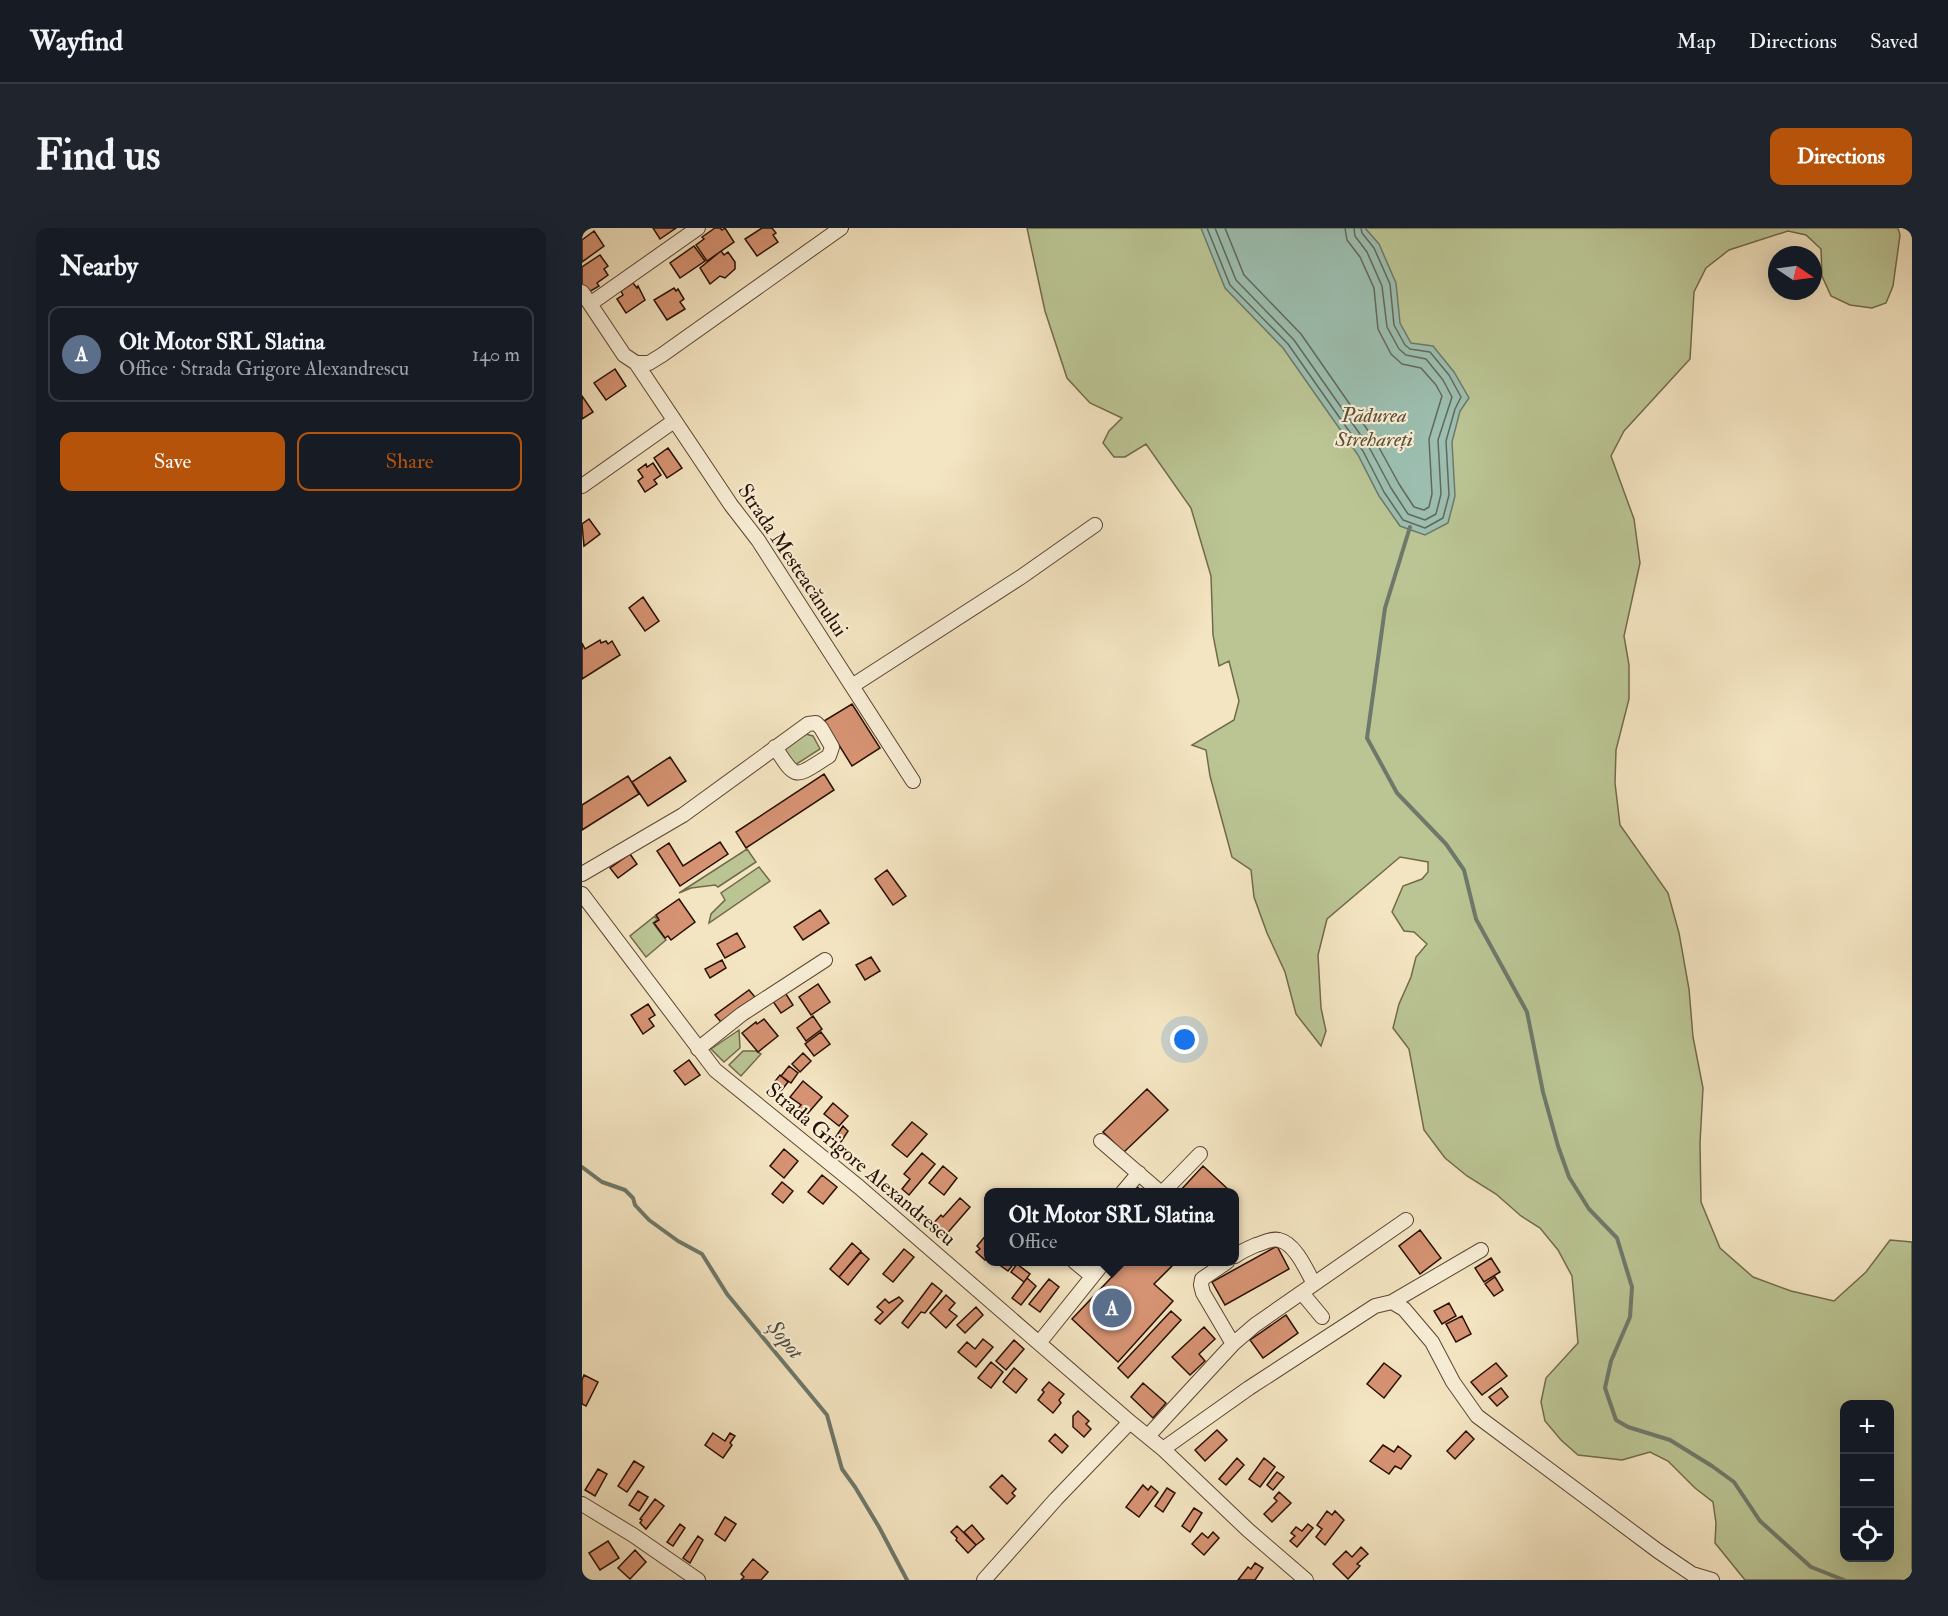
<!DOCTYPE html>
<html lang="en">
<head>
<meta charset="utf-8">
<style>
  body { margin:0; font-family:"IM FELL Double Pica",serif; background:#20242c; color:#f1f3f6 }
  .controls { position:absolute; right:18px; bottom:18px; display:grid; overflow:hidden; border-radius:12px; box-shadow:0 6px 24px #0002 }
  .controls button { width:54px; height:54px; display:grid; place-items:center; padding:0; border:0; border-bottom:2px solid #363941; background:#171b24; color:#f1f3f6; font:30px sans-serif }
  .compass { position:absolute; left:1186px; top:18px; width:54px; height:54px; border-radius:50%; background:#171b24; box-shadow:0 6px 24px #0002; rotate:103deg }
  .you { position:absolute; left:603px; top:812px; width:21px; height:21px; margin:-15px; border:4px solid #fff; border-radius:50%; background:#1a73e8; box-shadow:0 0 0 9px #1a73e833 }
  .badge { display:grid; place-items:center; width:39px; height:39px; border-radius:50%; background:#b45309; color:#fff; font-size:20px; font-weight:700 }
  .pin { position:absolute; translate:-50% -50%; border:3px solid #fff; box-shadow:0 2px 6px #0006 }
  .popup { position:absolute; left:402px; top:960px; width:255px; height:78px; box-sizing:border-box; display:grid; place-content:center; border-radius:12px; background:#171b24; filter:drop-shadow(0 2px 4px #0005); font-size:20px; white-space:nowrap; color:#9ea1a6 }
  .popup b { font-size:22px; color:#f1f3f6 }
  .popup::after { content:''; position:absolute; left:50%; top:100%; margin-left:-12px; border:12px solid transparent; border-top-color:#171b24 }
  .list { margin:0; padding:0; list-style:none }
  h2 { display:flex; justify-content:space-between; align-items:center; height:78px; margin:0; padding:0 24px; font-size:26px }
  h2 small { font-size:20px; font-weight:400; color:#9ea1a6 }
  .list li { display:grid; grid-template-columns:39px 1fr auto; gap:18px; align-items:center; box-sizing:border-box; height:96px; margin:0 12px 12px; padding:0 12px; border:2px solid #363941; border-radius:12px }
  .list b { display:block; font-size:22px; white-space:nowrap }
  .list p { margin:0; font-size:20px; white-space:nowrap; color:#9ea1a6 }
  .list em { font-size:20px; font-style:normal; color:#9ea1a6 }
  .actions { display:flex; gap:12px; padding:18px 24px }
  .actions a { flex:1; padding:14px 0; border:2px solid #b45309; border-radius:12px; text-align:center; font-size:21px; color:#b45309 }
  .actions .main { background:#b45309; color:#fff }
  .icon { flex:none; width:33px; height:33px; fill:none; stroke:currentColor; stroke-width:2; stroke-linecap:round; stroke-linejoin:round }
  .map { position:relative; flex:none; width:1330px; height:1352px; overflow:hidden; border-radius:12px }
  header { display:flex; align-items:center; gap:36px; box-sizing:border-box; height:84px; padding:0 30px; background:#171b24; border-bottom:2px solid #363941 }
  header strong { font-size:28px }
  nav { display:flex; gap:33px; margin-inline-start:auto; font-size:21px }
  .intro { display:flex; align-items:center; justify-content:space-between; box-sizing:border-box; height:144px; padding:0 36px }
  h1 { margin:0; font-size:42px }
  .button { padding:15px 27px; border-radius:12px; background:#b45309; color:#fff; font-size:21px; font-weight:700 }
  main { display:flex; gap:36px; padding:0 36px }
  aside { flex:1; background:#171b24; border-radius:12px; box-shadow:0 6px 24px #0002 }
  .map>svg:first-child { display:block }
  .green { fill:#bbc594; stroke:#726a4b; stroke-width:1.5; fill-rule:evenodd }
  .water { fill:#9cbfb1; stroke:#6e796b; stroke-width:1.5 }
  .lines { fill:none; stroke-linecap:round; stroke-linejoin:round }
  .shore { stroke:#62685a; stroke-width:1.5 }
  .stream { stroke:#6e796b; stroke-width:4 }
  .building { fill:#d69373; stroke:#291002; stroke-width:1.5 }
  .minor-casing { stroke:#5c4532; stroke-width:16 }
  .minor { stroke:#f8eed7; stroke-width:14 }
  .labels { text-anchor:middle; stroke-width:4.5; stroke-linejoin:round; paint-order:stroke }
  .park-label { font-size:21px; font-style:italic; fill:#5c4f35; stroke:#f8eed7 }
  .street-label { font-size:21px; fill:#291002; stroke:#f8eed7 }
  .water-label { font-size:22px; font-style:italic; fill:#514d3f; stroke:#f8eed7 }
</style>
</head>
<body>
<header>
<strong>Wayfind</strong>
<nav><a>Map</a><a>Directions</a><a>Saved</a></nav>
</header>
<div class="intro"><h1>Find us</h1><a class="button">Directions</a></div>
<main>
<aside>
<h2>Nearby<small></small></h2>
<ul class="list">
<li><span class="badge" style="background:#5c6f8a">A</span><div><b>Olt Motor SRL Slatina</b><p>Office · Strada Grigore Alexandrescu</p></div><em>140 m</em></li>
</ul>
<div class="actions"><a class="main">Save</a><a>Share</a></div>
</aside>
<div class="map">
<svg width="1330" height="1352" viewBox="0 0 1330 1352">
  <rect width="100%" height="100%" fill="#f4e5c2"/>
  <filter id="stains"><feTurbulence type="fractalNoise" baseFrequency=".00333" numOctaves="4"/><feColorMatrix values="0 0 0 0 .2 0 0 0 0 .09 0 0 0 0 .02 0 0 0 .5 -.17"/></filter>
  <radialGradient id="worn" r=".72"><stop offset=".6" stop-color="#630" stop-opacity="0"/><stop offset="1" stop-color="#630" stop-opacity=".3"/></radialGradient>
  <!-- green -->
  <path class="green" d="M445,0H1316L1318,7L1311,58L1304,75L1290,80L1268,77L1249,68L1240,48L1239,21L1224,7L1206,3L1147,22L1124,40L1112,64L1108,131L1042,203L1029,228L1052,291L1058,335L1042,408L1047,437V471L1034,522L1033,555L1038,597L1086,665L1097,705L1107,761L1111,809L1121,860L1118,915L1119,974L1138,1020L1171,1049L1209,1063L1252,1073L1284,1044L1308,1012L1330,1014V1352H1163L1133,1315L1134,1295L1131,1274L1113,1260L1086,1233L1068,1224L1040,1232L996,1227L979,1212L963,1193L959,1174L964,1150L996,1115L990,1048L976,1022L958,1000L939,988L914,966L885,948L863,930L842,902L827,821L811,800L817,776L829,749L834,729L845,716L832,704L822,703L810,684L821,658L840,651L846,644V634L818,629L745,691L736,727L739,780L744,803L739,818L714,786L703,744L685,705L672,669L669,642L650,629L628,548L624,522L610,517L652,492L657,473L647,433L637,438L631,407L629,348L609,280L564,216L543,229H532L521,215L527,203L540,190L508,175L485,150L463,83ZM1262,1176H1308V1330H1262Z
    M220,505L231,508L238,521L213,537L200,518Z
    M165,621L174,634L136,659L133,657L109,660L97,665Z
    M177,639L188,653L127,695L129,686L143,672L139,665Z
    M73,688L75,692L71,695L84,712L64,729L48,708Z
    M157,802L158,820L142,834L129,821Z
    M161,823H174L179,826L159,848L147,837Z"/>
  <!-- water -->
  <path class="water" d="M619,0H783L797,16L814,55L818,95L829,115L851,118L872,144L887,170L878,183L870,214L873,268L866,295L843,307L818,298L797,268L776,227L701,120L643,60Z"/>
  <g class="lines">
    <!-- shore -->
    <path class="shore" d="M625,0L648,57L706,116L781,223L802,264L821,292L843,300L861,290L867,267L864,213L873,181L879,169L867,147L848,124L828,121L823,117L812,97L808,56L792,20L780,5L779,0
      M633,0L654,52L712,112L787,219L809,260L826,286L843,292L854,286L859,266L856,212L870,169L861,152L844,131L824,127L817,121L805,99L800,58L785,24L773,8L772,0
      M643,0L662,47L719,106L794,214L817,256L832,279L842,282L847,279L850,266L847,211L860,168L854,157L839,140L820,136L809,126L796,101L792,60L778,29L765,12L763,0"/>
    <!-- stream -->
    <path class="stream" d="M828,299L803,380L785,510L815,565L864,616L882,642L894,691L945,784L961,864L976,918L987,949L1007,981L1035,1010L1050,1059L1048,1089L1029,1133L1023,1160L1034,1192L1046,1199L1088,1212L1130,1238L1152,1254L1178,1293L1229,1339L1262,1352
      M0,939L20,954L43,962L51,970L53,977L67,992L96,1013L120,1026L145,1066L245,1187L260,1241L273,1259L297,1299L325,1352"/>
  </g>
  <!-- building -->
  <path class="building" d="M71,0H94L78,11Z
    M133,0H138L140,2L143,0L152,14L125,33L114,17L122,11L120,9Z
    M180,0H190L194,5L191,7L196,14L175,28L163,11Z
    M12,3L22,18L0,34V12Z
    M112,18L123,33L98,50L88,35Z
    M139,23L142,27L146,24L153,34V41L143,50L138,48L128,56L118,40Z
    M18,27L26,38L22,41L26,47L15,55L17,58L7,64L0,60V39Z
    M51,55L55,60L56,58L63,72L44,85L35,71L41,67L39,63Z
    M92,60L94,63L96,61L102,71L98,74L103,81L85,92L72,72Z
    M33,141L44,158L24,172L12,155Z
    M0,168L11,184L0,191Z
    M86,220L100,240L85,250L72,230Z
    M71,235L79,247L72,252L75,256L63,264L56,253L61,249L56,242L64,236L65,239Z
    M7,291L18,306L2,318L0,296Z
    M61,369L77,393L63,403L47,380Z
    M18,412L19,415L24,413L26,416L30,413L38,427L0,451V415L3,421Z
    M270,476L298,520L270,538L242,493Z
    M88,529L104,553L66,578L50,554Z
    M242,546L252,562L164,620L154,604Z
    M46,548L57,566L0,602V577Z
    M138,614L146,626L98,658L75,623L87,615L101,638Z
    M48,626L55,636L36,650L28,640Z
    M305,642L324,668L311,677L293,651Z
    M97,671L113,694L89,712L86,708L83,710L72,695L77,692L74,687Z
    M238,682L247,695L221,712L212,699Z
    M155,705L163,719L143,730L135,716Z
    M289,729L298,743L283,752L274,737Z
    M140,732L144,740L128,750L123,741Z
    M236,756L248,774L229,787L217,769Z
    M167,762L173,769L139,794L133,787Z
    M202,763L211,777L199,785L190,772Z
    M66,776L73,787L67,791L72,798L61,806L49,787Z
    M231,788L240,801L224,813L215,800Z
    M182,791L196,808L176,824L160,805L174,794L175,796Z
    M239,804L248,816L232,828L223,816Z
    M221,825L229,833L218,844L210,836Z
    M107,832L118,847L103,857L92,843Z
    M207,838L216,845L209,855L199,848Z
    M198,847L206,854L195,868L187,861Z
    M221,853L240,869L221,891L213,884L219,877L208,869Z
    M565,861L586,882L542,924L521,904Z
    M251,875L266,888L257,898L242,886Z
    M330,894L345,906L325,929L310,917Z
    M261,898L266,903L257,917L251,913Z
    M202,921L216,933L202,950L188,938Z
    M340,925L353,936L327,967L320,961L328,951L322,946Z
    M361,938L375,950L362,967L347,955Z
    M621,938L649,964H597Z
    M240,947L255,959L241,976L226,964Z
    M200,954L211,963L201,975L190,966Z
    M554,958L561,964H549Z
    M378,970L388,979L362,1009L349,998L359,987L361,989Z
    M838,1002L859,1030L838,1046L817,1018Z
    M405,1006L407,1008V1029L403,1032L394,1024L398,1021L395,1018Z
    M270,1015L279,1023L257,1049L248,1041Z
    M695,1018L707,1041L643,1077L630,1054Z
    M322,1021L332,1029L311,1054L301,1046Z
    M279,1024L287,1031L266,1057L257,1049Z
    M909,1030L918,1044L902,1054L893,1040Z
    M417,1034H433L426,1043L415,1035Z
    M544,1034H594L572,1056L591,1073L536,1134L490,1091Z
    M435,1036L448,1046L442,1054L429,1044Z
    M913,1049L921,1062L912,1068L903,1056Z
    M445,1050L454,1058L439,1077L430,1070Z
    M467,1051L477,1059L458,1084L447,1076Z
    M350,1055L360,1063L343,1085L339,1084L326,1100L320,1095Z
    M364,1067L373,1075L367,1082L375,1088L364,1100L348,1085Z
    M317,1069L321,1073L298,1096L293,1092L301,1084L295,1079L303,1071L307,1075Z
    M867,1075L874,1088L860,1096L852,1083Z
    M394,1079L401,1087L383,1105L375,1097Z
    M589,1083L599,1092L546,1150L536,1140Z
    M704,1087L716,1105L681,1130L668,1112Z
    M880,1088L889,1106L874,1114L864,1096Z
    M622,1099L633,1111L617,1126L623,1133L608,1147L590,1129Z
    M401,1111L411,1119L394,1139L376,1124L385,1114L393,1121Z
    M432,1112L442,1121L424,1142L414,1133Z
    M409,1134L421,1144L409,1160L396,1150Z
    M802,1135L819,1148L802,1170L785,1156Z
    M914,1135L925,1148L900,1167L889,1154Z
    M432,1140L445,1151L434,1165L421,1154Z
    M2,1147L16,1154L4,1178L0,1176V1152Z
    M467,1154L482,1166L477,1172L479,1175L471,1185L456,1172L462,1164L460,1162Z
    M561,1155L584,1175L571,1190L549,1169Z
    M919,1160L926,1169L915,1178L907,1169Z
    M496,1183L507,1193L504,1196L509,1201L502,1209L491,1199V1188Z
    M635,1202L645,1212L623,1233L613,1222Z
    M884,1203L892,1211L873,1231L865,1223Z
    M131,1205L143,1213L148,1205L153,1208L148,1215L150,1217L141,1230L123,1217Z
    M473,1206L486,1218L480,1225L467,1213Z
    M801,1217L812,1224L816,1218L829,1228L819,1241L813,1238L807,1246L788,1233Z
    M655,1230L662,1237L644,1257L637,1251Z
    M682,1230L693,1239L678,1259L667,1251Z
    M52,1233L62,1239L45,1264L36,1258Z
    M16,1241L25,1246L13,1268L3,1262Z
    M695,1244L702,1249L691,1262L685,1257Z
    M420,1247L434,1261L430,1265L433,1268L425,1276L408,1259Z
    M561,1257L566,1262L569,1258L576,1264L557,1289L544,1279Z
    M585,1260L593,1265L581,1284L573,1278Z
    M56,1263L66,1269L57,1283L47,1277Z
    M697,1264L709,1275L690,1294L682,1286L695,1273L692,1270Z
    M73,1271L82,1278L64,1301L58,1295L60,1292L58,1291Z
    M612,1280L620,1285L608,1304L600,1298Z
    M745,1283L750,1287L753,1283L762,1292L743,1317L734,1309L740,1301L735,1297Z
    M143,1289L154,1296L143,1313L133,1306Z
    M98,1296L103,1300L91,1318L85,1314Z
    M726,1296L731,1300L715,1319L708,1313L713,1308L709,1305L714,1299L720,1303Z
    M390,1297L402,1311L394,1317L382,1304Z
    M375,1298L394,1317L386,1325L374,1312L375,1310L369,1304Z
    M631,1304L637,1310L622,1327L610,1316L620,1305L626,1310Z
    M116,1308L121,1312L108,1335L101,1330Z
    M26,1313L37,1330L18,1342L7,1325Z
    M779,1319L786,1326L775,1336L778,1338L766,1351L751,1336L764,1323L770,1329Z
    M53,1322L64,1334L48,1351L36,1340Z
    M171,1331L186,1344L179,1352H159L162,1349L159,1346Z
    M673,1335L681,1340L673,1352H656L666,1339L669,1341Z"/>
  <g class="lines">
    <defs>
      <path id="minor" d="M0,64L42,127L54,135L149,277L176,312L331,553
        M8,76L116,0
        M54,135H67L80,127L259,0
        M0,258L92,193
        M270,458L439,349L513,297
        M0,646L101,587L226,496L234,495L239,500L250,519L247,528C213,549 215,554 193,519
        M0,666L133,842L277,959L548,1194L581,1221L666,1302L724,1352
        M116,821L160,786L243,732
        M519,913L578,964
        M541,964L557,945
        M581,964L618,926
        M653,1028C660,1023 667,1020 674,1017C682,1015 689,1010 697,1012C713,1015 725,1043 732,1056
        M493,1034L510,1048
        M645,1034L620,1051L619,1057L621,1065L651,1116
        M720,1065L740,1089
        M810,1074L899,1022
        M457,1115L522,1034
        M566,1208L651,1116L673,1097L824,992
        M581,1221L667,1160L793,1078L810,1074L822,1081L850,1114L871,1154L895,1188L1076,1323L1110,1346L1130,1352
        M0,1276L51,1307L116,1352
        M402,1352L474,1271L548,1194"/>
    </defs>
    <!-- minor casing -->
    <use href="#minor" class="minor-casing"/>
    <!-- minor -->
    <use href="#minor" class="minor"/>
  </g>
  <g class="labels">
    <!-- park labels -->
    <g class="park-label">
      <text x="792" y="194">Pădurea<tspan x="792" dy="24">Strehareți</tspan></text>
    </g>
    <!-- street labels -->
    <g class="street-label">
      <text transform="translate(211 332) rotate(56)" y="7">Strada Mesteacănului</text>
      <text transform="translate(279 936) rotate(40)" y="7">Strada Grigore Alexandrescu</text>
    </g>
    <!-- water labels -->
    <g class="water-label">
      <text transform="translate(204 1111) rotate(51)" y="8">Șopot</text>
    </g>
  </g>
  <rect width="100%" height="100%" filter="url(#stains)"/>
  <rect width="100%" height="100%" fill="url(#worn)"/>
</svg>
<div class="controls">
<button>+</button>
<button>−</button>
<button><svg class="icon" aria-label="locate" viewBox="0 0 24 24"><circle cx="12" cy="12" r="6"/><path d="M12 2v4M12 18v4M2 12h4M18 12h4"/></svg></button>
</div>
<svg class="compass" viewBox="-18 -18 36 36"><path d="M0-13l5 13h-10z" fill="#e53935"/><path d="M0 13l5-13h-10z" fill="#9ea1a6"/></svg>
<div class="you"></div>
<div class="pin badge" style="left:530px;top:1080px;background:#5c6f8a">A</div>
<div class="popup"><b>Olt Motor SRL Slatina</b>Office</div>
</div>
</main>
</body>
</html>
